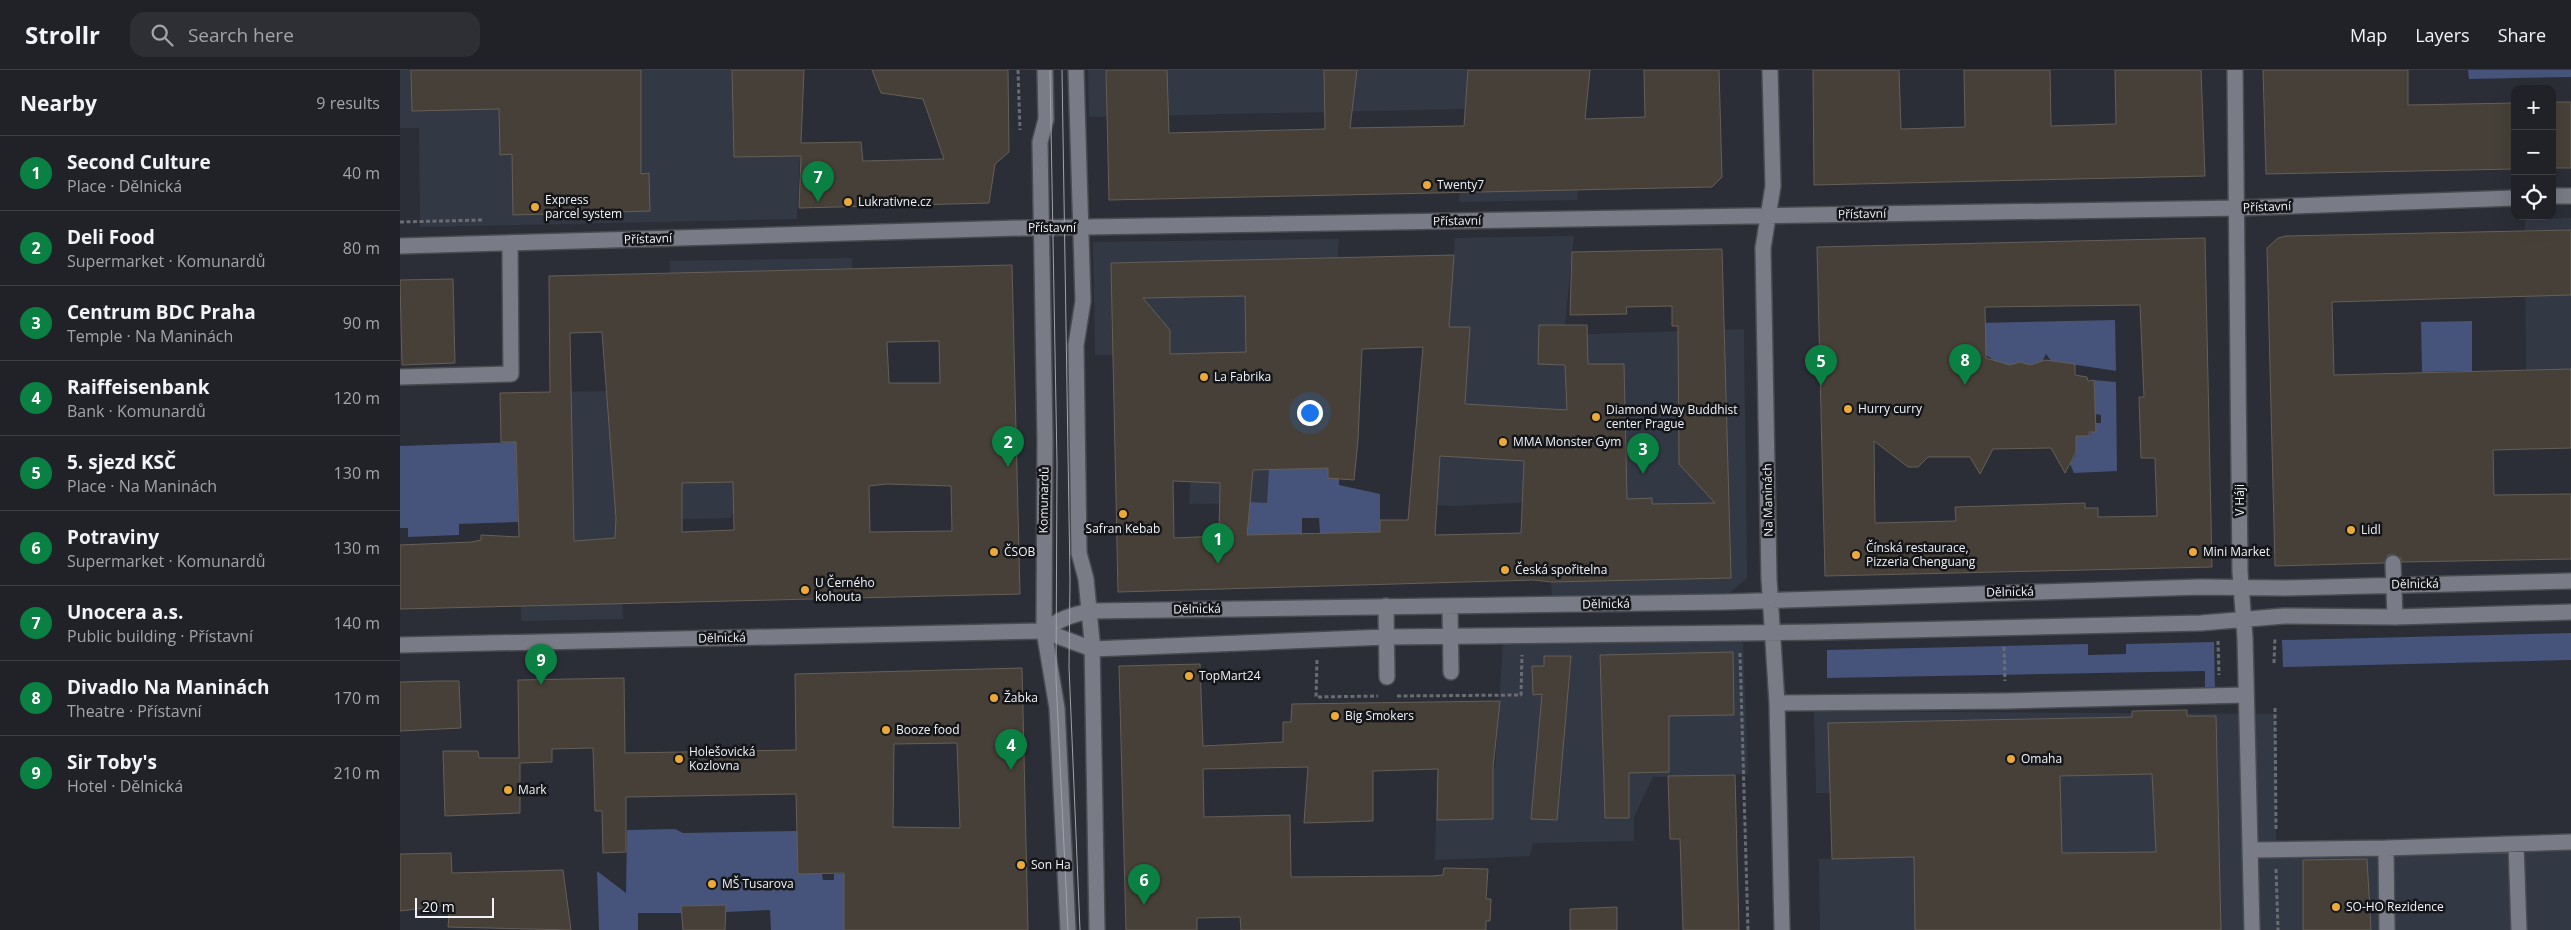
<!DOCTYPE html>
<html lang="en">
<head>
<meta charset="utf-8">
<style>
  body { margin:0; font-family:"Open Sans",sans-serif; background:#2d2f34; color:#f1f3f6 }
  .controls { position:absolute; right:15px; top:15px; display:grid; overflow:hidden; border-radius:10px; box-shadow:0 5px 20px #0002 }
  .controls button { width:45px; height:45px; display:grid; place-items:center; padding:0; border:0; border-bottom:1px solid #3d3f45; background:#202228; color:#f1f3f6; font:25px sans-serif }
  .scale { position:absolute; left:15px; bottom:12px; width:79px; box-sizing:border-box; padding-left:5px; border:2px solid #f0f2f7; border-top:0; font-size:14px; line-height:18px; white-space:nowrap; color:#f0f2f7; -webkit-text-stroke:4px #15161a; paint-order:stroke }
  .you { position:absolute; left:909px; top:342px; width:18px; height:18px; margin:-12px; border:4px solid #fff; border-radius:50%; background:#1a73e8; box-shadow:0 0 0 8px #1a73e833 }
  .badge { display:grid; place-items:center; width:32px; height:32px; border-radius:50%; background:#0b8043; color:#fff; font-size:16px; font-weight:700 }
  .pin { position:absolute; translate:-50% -41px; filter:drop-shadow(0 1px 2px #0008) }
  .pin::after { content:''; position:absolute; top:26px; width:18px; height:15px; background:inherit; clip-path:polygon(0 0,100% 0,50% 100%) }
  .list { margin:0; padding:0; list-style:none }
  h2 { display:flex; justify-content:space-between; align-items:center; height:65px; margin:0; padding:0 20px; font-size:21px }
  h2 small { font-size:16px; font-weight:400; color:#a2a4a8 }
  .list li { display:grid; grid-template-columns:32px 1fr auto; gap:15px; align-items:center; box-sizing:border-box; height:75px; padding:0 20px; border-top:1px solid #3d3f45 }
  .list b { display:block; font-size:19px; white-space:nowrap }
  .list p { margin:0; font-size:16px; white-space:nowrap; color:#a2a4a8 }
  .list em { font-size:16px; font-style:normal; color:#a2a4a8 }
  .icon { flex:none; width:28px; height:28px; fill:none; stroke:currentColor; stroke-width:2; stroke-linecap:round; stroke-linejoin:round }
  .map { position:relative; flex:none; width:2171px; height:860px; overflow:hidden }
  header { display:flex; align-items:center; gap:30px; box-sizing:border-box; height:70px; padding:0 25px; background:#202228; border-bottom:1px solid #3d3f45 }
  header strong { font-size:24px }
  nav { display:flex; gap:28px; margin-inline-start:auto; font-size:18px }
  .search { width:350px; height:45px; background:#2d2f34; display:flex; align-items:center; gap:12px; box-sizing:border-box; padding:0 18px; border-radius:15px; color:#a2a4a8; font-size:19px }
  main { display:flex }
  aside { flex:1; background:#202228 }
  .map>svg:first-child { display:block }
  .built { fill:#333845 }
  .green { fill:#46537a }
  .building { fill:#464038; stroke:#655f57; fill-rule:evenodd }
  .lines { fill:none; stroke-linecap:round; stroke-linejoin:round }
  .minor-casing { stroke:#494b51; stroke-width:18 }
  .path { stroke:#696c73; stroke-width:3; stroke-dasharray:4 2.5; stroke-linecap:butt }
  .minor { stroke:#797c86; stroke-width:15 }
  .tram { stroke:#a0a2a9; stroke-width:1 }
  .poi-dot { fill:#eba93a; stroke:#15161a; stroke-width:2 }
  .labels { text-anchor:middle; stroke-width:5; stroke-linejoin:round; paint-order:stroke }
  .poi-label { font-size:12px; fill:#f0f2f7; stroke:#15161a; text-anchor:start }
  .street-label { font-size:12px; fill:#f0f2f7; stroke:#15161a }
</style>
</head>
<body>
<header>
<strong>Strollr</strong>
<div class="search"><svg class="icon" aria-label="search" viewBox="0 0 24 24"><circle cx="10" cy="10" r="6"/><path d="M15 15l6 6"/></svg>Search here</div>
<nav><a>Map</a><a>Layers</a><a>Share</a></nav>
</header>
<main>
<aside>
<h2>Nearby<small>9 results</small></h2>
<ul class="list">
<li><span class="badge">1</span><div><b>Second Culture</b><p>Place · Dělnická</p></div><em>40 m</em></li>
<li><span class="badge">2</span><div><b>Deli Food</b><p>Supermarket · Komunardů</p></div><em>80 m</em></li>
<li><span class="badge">3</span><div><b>Centrum BDC Praha</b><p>Temple · Na Maninách</p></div><em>90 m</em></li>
<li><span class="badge">4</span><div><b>Raiffeisenbank</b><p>Bank · Komunardů</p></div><em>120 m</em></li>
<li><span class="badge">5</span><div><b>5. sjezd KSČ</b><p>Place · Na Maninách</p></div><em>130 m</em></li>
<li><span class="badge">6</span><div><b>Potraviny</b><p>Supermarket · Komunardů</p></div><em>130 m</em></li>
<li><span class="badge">7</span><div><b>Unocera a.s.</b><p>Public building · Přístavní</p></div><em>140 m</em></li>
<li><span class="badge">8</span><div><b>Divadlo Na Maninách</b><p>Theatre · Přístavní</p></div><em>170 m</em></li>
<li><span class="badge">9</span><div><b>Sir Toby's</b><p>Hotel · Dělnická</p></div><em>210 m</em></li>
</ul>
</aside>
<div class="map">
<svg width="2171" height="860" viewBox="0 0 2171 860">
  <rect width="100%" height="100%" fill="#2b2e36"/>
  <!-- built -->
  <path class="built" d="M0,0H404L397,149L20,157L19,58H0Z
    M688,0H1190L1177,130L1059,132L1065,39L689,47Z
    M2171,148V299L2126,300L2125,149Z
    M1174,166L1164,265L1344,259L1347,508L1327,525L1152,526L1151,512L1155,431L1052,436L1037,435L1055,168Z
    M939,169L935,233L867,433L789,434L792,372L788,284L695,285L693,172Z
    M452,188V199L333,389L334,440L331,448L216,451L223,549L121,551L116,373L101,372L100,323L209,321L272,263L270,191Z
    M1343,570L1348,704L1253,707L1234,747V771L1133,773L1130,786L1035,790L1037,699L1095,698L1103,573Z
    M1414,641L1875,644L1876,779L2171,768V860H1420L1419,789L1515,787L1489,723H1416Z"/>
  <!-- green -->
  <path class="green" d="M2068,0H2171V7L2069,9Z
    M1715,250L1716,301L1651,291L1646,284L1642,292L1636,293L1633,297L1621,292L1613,297L1598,293L1586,285V276L1577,253Z
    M2072,251V301L2022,302L2021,252Z
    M1694,310L1716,312L1717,401L1674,403L1670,394L1676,384V366H1689L1696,353H1701V345L1695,344Z
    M116,372L118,452L59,454V465L8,467V458H0V376Z
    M928,398V408L939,409V415L980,424V464L920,463L919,448H902V464H868L847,468L850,432L867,433L869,399Z
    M2171,563V590L1883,597L1882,570Z
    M1814,572L1815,621H1805V601L1427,608V580L1688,574V585L1726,584V574Z
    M275,759L283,763L397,761L398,804H422L423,810H434V804H444V860H371L370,840L326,842V835L281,836V843H238V860H199L197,801L226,823L227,760Z"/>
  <!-- building -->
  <path class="building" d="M11,0H241V104L249,103L250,141L113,145L112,84L100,85L99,39L12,41Z
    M332,0H404L401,73L461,72L463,91L544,89L523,29L481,23L472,0H608L609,82L595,94L589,133L399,138L401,86L334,87Z
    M706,0H767L769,63L925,59L924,0H957L950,58L1064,56L1068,0H1190L1185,49L1245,47L1244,0H1319L1322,107L1312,117L709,130Z
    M1413,0H1499L1501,59L1565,57L1564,0H1650L1651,56L1716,54L1715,0H1801L1805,106L1414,115Z
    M1863,0H2008V35L2115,33V99L1866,104Z
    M2152,32H2171V98H2152Z
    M2171,160V225L1932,232L1934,305L2171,299V378L2093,380L2094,425L2171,424V489L2002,492L2001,488L1993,484L1988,485L1984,493L1875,496L1867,178L1878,168L1886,166Z
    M1805,168L1812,497L1425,506L1417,177ZM1740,235L1744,327H1739L1741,388H1755L1757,446L1698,447V438H1685V433L1555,437L1556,451L1475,453L1474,371L1508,397H1518L1528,387H1570L1580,404L1593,379L1651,378L1665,403L1676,382V366H1689V362H1696L1694,310L1688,311L1687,307L1675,305V294L1645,290L1630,295L1620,292L1610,295L1586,288L1585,237Z
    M1322,179L1331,508L1151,512L1134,510L718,522L711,193L1054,185L1049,257H1070L1065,334L1167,340L1165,295L1138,294L1139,255H1187L1188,294H1224L1227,429L1252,428V434L1315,433L1279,394L1278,256H1272V236L1226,237L1227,244L1170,245L1172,182ZM845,226L846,282L770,284V260L743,228ZM1023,277L1008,450H980V462L847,465L853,400L928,398V408L954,410L958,370L962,279ZM1040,386L1124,391L1121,463L1035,465ZM773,411L820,413L819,466L774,468Z
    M612,195L620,524L0,539V475L72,472L81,470V465L119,467L116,372H101L100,323L150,322L149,206ZM202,262L216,448L215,468L174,471L170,263ZM539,271L540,313H489L487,272ZM333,412L334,460L282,462V413ZM487,414L551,416L552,461L470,462L469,416Z
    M53,209L55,293L2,295L0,210Z
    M1333,582L1334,645L1269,646V702L1229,703V748H1205L1200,585Z
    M1144,586H1171L1157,750L1131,749L1142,624L1133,625L1132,596H1144Z
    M800,594L803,676L883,672V652H891L892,634L1100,631L1093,698V749L1037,750L1038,699L973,701V751L904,753L908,697L803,699L804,747L890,745L891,807L1032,806L1043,805L1044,798L1088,799L1086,829H1091L1090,851H1086V860H841L840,847L797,848V860H726L719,596Z
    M622,598L628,860H444V803L398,804L396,724L226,727V782L203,783L202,741H195L193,678L152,679V692L120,693V743L45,746L43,681H78L79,688H119L118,610L224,608L225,683L396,680L395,604ZM557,673L560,758L493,757L494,674Z
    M39,611H59L61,658L0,661V612Z
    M1787,640V646H1816L1821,860H1515L1514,787L1432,789L1428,653L1732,647V641ZM1752,704L1756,782L1662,783L1660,706Z
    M1335,705L1339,860H1283L1280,769H1270L1268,706Z
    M51,783L52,803L163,800L171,860L48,857L50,835L0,841V784Z
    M1967,789L1971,860H1903V790Z
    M326,835L325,860H283L281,836Z
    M1217,837V860H1170V839Z"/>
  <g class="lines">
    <defs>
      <path id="minor" d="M645,0L646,49L640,72L645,370L644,561L657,638L668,860
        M676,0L683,231L676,275L679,483L686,509L692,571L697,860
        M1370,0L1373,116L1363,178L1369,509L1377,633L1382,860
        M1835,0L1840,502L1845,568L1852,860
        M2152,126H2171
        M0,176L622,158L1838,138L2115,128
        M0,307L111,304L110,174
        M1993,493L1995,547
        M986,536L987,607
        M1050,536L1051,602
        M644,561C659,549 671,545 690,541L1325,532L1800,517L1884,518L2171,511
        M0,575L644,561L692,579L986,567L1419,562L1801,553L1884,546L1995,547L2171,542
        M1377,633L1606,631L1846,625
        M2116,774L2119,860
        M1986,778L2171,772
        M1850,780L1986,778L1987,860"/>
    </defs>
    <!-- minor casing -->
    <use href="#minor" class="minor-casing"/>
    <!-- path -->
    <path class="path" d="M618,0L620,60
      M0,152L82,150
      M1818,571L1819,605
      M1604,577L1605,611
      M1340,583L1348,860
      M917,590L916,627L978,626
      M1874,593L1875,567
      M997,626L1121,625L1122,585
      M1875,638L1876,760
      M1876,799L1878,860"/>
    <!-- minor -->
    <use href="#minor" class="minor"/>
    <!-- tram -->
    <path class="tram" d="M650,0L657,394L656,609L668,860
      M662,0L670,510L669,597L680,860"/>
  </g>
  <!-- markers -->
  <g class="poi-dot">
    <circle cx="1027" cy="115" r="5"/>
    <circle cx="448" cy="132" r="5"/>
    <circle cx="135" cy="137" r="5"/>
    <circle cx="804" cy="307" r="5"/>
    <circle cx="1448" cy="339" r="5"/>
    <circle cx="1196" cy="347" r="5"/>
    <circle cx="1103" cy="372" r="5"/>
    <circle cx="723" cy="444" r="5"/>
    <circle cx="1951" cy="460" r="5"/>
    <circle cx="594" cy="482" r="5"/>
    <circle cx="1793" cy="482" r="5"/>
    <circle cx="1456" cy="485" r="5"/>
    <circle cx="1105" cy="500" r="5"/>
    <circle cx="405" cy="520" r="5"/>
    <circle cx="789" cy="606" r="5"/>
    <circle cx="594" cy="628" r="5"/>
    <circle cx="935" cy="646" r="5"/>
    <circle cx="486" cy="660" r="5"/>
    <circle cx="279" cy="689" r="5"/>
    <circle cx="1611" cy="689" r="5"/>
    <circle cx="108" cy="720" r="5"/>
    <circle cx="621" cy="795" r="5"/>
    <circle cx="312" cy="814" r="5"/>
    <circle cx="1936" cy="837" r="5"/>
  </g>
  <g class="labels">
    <!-- poi labels -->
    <g class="poi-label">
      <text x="1037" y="119">Twenty7</text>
      <text x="145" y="134">Express<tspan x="145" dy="14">parcel system</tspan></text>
      <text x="458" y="136">Lukrativne.cz</text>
      <text x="814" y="311">La Fabrika</text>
      <text x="1458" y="343">Hurry curry</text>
      <text x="1206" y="344">Diamond Way Buddhist<tspan x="1206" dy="14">center Prague</tspan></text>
      <text x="1113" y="376">MMA Monster Gym</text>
      <text x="723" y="463" text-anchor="middle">Safran Kebab</text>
      <text x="1961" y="464">Lidl</text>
      <text x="1466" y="482">Čínská restaurace,<tspan x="1466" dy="14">Pizzeria Chenguang</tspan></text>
      <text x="604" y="486">ČSOB</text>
      <text x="1803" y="486">Mini Market</text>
      <text x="1115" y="504">Česká spořitelna</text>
      <text x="415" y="517">U Černého<tspan x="415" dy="14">kohouta</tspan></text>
      <text x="799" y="610">TopMart24</text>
      <text x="604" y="632">Žabka</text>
      <text x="945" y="650">Big Smokers</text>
      <text x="496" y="664">Booze food</text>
      <text x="289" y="686">Holešovická<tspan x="289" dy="14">Kozlovna</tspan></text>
      <text x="1621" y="693">Omaha</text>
      <text x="118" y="724">Mark</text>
      <text x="631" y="799">Son Ha</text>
      <text x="322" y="818">MŠ Tusarova</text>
      <text x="1946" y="841">SO-HO Rezidence</text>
    </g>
    <!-- street labels -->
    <g class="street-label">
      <text transform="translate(1867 137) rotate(-2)" y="4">Přístavní</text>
      <text transform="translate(1462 144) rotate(-1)" y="4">Přístavní</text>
      <text transform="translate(1057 151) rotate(-1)" y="4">Přístavní</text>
      <text x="652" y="162">Přístavní</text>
      <text transform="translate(248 169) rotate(-2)" y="4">Přístavní</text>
      <text transform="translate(644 430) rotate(-89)" y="4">Komunardů</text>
      <text transform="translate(1368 430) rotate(-91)" y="4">Na Maninách</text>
      <text transform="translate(1840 430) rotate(-90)" y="4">V Háji</text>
      <text transform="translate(2015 514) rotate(-1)" y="4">Dělnická</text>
      <text transform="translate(1610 522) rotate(-1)" y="4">Dělnická</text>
      <text transform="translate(1206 534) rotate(-1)" y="4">Dělnická</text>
      <text transform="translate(797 539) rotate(-1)" y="4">Dělnická</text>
      <text transform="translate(322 568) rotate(-1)" y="4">Dělnická</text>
    </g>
  </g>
</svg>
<div class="controls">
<button>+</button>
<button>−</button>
<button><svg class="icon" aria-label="locate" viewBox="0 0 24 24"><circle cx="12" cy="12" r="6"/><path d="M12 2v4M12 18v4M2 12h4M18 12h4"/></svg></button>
</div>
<div class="scale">20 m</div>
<div class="you"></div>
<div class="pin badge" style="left:818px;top:494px">1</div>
<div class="pin badge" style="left:608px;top:397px">2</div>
<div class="pin badge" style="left:1243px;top:404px">3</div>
<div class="pin badge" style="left:611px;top:700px">4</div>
<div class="pin badge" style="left:1421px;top:316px">5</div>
<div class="pin badge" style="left:744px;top:835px">6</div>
<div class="pin badge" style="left:418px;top:132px">7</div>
<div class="pin badge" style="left:1565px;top:315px">8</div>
<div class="pin badge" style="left:141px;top:615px">9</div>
</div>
</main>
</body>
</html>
